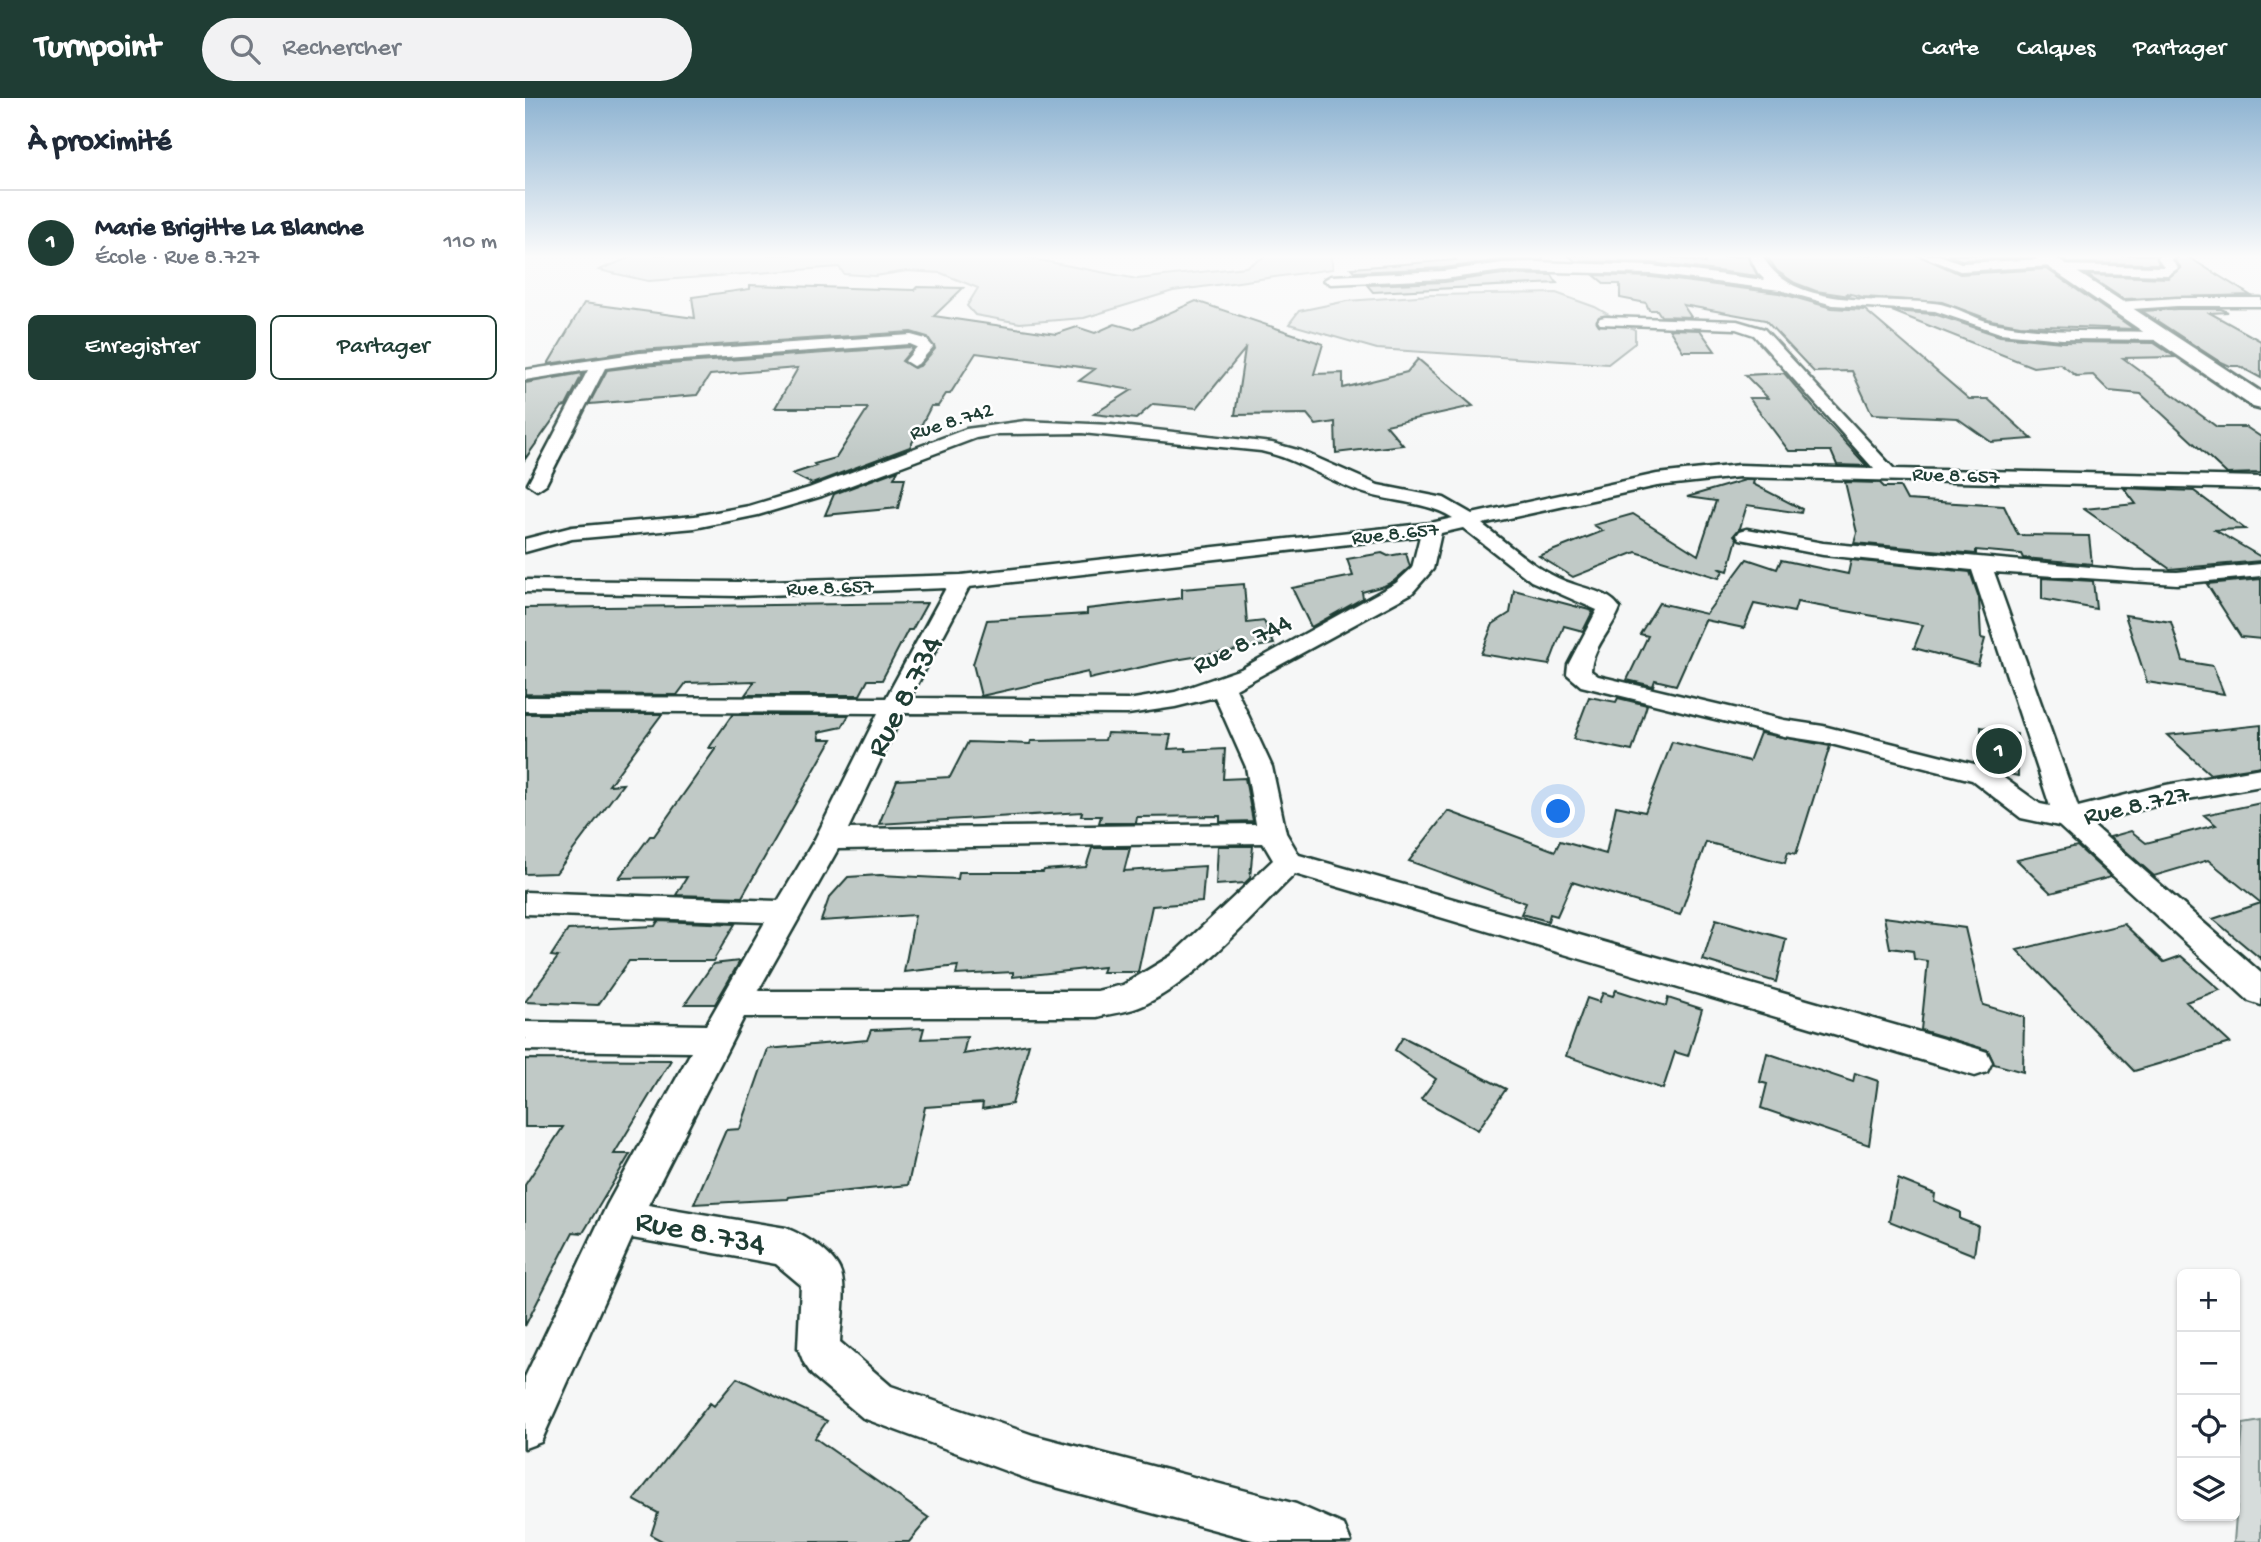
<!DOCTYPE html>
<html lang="fr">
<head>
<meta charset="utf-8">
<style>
  body { margin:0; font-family:"Gochi Hand",sans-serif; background:#f2f2f3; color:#1f2937 }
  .controls { position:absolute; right:21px; bottom:21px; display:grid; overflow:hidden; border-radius:10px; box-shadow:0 2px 5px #0004 }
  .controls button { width:63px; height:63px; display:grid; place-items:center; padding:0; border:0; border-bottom:2px solid #e0e1e3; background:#fff; color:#1f2937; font:35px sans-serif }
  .you { position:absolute; left:1034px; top:714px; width:24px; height:24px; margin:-18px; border:5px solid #fff; border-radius:50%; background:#1a73e8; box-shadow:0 0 0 10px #1a73e833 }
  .badge { display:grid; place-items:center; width:46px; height:46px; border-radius:50%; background:#1f3d34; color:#fff; font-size:23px; font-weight:700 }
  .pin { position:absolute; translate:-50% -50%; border:4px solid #fff; box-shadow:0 2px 7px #0006 }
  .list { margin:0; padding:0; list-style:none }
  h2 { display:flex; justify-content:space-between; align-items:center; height:91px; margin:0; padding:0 28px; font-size:30px }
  h2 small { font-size:23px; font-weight:400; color:#747a83 }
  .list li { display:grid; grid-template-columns:46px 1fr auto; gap:21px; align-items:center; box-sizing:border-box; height:105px; padding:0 28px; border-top:2px solid #e0e1e3 }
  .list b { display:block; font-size:26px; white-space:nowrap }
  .list p { margin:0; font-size:23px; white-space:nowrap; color:#747a83 }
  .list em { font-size:23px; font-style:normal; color:#747a83 }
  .actions { display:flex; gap:14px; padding:21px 28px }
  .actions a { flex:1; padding:16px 0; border:2px solid #1f3d34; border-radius:10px; text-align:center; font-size:24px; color:#1f3d34 }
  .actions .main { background:#1f3d34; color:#fff }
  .icon { flex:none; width:38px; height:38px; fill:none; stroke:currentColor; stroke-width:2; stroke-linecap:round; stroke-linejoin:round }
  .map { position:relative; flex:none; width:1736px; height:1444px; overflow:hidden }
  header { display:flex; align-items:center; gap:42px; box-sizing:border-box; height:98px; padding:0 35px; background:#1f3d34; color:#fff }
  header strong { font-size:33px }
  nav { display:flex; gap:38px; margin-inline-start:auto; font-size:24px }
  .search { width:490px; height:63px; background:#f2f2f3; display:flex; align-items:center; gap:18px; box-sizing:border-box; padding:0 24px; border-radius:38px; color:#747a83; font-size:26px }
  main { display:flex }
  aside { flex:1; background:#fff }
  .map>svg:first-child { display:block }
  .green { fill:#d6dcdb; stroke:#7a8c88; stroke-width:2 }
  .building { fill:#c0c9c6; stroke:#1f3d34; stroke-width:2 }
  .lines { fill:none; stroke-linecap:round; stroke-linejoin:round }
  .street-casing { stroke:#1f3d34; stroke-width:5 }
  .secondary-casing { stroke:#1f3d34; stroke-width:6 }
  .street { fill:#fff; fill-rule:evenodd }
  .secondary { fill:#fff; fill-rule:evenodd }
  .labels { text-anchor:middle; stroke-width:5; stroke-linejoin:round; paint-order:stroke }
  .far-street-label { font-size:21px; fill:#1f3d34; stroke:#fff }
  .street-label { font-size:26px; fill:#1f3d34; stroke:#fff }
  .near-street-label { font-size:32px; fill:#1f3d34; stroke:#fff }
</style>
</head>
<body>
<header>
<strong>Turnpoint</strong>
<div class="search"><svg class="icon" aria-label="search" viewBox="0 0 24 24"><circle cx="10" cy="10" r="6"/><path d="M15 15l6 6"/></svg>Rechercher</div>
<nav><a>Carte</a><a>Calques</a><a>Partager</a></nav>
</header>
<main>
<aside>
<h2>À proximité<small></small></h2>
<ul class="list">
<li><span class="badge">1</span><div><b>Marie Brigitte La Blanche</b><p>École · Rue 8.727</p></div><em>110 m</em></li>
</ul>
<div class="actions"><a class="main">Enregistrer</a><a>Partager</a></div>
</aside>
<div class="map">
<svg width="1736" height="1444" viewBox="0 0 1736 1444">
  <rect width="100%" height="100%" fill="#f6f7f7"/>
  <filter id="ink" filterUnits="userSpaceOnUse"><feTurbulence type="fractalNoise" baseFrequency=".0143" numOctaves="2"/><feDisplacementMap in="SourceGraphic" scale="14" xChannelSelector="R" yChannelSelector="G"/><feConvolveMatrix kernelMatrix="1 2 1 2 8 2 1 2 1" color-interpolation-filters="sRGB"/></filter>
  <g filter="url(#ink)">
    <!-- green -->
    <path class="green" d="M111,157H488L612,181L721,169L743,157H806L808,171L648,193L559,220L495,225L450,217L442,208L453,190L416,175L382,173L350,178L319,176L314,169L123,183L74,172Z
      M1031,195L1070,209L1110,232V245L1083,266L852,251L764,226L774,213L822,203L906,197Z
      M1736,1323V1444H1709L1718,1326Z"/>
    <!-- building -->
    <path class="building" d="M925,157H1016L1018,162H978L919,170L830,174L826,170L931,162Z
      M1043,157H1133L1180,165L1181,160L1222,158L1233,178L1127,165L1050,163Z
      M1241,157H1393L1435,176L1522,171L1609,231L1495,227L1466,222L1417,204L1338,199L1321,195L1325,198L1291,193L1270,185L1252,173Z
      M1423,157H1503L1505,159L1436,162Z
      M1531,157H1631L1634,166L1542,165Z
      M1655,157H1660L1725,197L1598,201L1562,177L1643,180L1656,170L1650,162Z
      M978,176L1027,177L1032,185L848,194L842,187L919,184Z
      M1069,177L1127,179L1254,195L1307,210L1340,212L1444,301H1463L1507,341L1466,344L1432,320L1347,316L1327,273L1289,274L1240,222L1158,207L1166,219L1136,218L1132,212H1124L1121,205L1095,200V186H1080Z
      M225,187L389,192L392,189L438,190L409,218L531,236L552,229L570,235L590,226L608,231L671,203L798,246L789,276L818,275V290L882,274L893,261L948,308L861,327L878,347L811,355L810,324L791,327L782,316L710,317L720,251L672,310L628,306L611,321L569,316L607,292L554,283L570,271L451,255L425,296H421L413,308H406L385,349L287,386L267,376L291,368L289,366L311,360L343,310H250L273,270L185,277L172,297L64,306L82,272L115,268L385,249L388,250L377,263L389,270L395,268L410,251L403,239L386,234L115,252L23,266L59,205L170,220L167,199L225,191Z
      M1652,211H1696L1703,214L1685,215L1736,243V280L1714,268H1705L1692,262L1617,213Z
      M1367,213L1409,216L1475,238L1537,244L1629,245L1650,259L1598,260L1692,329H1721L1736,339V375L1702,376L1616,296L1584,293L1568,277L1551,278L1535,266L1508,269Z
      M1144,231L1175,232L1190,253H1158Z
      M58,275L41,308L37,309L0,361V285Z
      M1259,275L1294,316L1342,368L1312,367L1306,353H1264L1224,300H1243L1220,277Z
      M373,372L369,380H380L373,410L300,417L309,396Z
      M1220,382H1229L1228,386L1277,411L1276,415L1222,407L1215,430L1209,437L1212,441L1203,473L1193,470L1198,473L1194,480L1111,454L1048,479L1014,458L1078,433L1069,427L1108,416L1173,457L1191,403L1162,399Z
      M1320,384L1355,385L1359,389H1375L1382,402L1479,408L1493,437L1564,438L1567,466L1498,460L1496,456L1451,452V456L1329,445L1332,435Z
      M1599,390L1669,393L1720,431L1690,432L1736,459V463L1645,471L1559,411L1611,406Z
      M857,455L863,458L881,455L885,469L869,483L859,488L837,494L838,500L786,529L767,490L828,478L822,461Z
      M1222,461L1252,471L1256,462L1323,476L1326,462L1445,474L1454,500L1456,540L1460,541L1453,567L1389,550L1398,527L1272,504L1269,514L1229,506L1219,530L1180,522L1151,587L1130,582L1128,588L1102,582L1123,538L1115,536L1134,505L1181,516Z
      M1517,480L1568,483L1571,511L1517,501Z
      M1736,481V541L1716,539L1682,486Z
      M719,486L722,525L739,523L749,546L644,563L564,581L563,574L456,598L448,566L462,522L562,516V511L657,500V491Z
      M989,492L1068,513L1058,533L1039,528L1024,567L956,556L968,526L985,515Z
      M402,505L387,532H383L357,582H343L335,597H220L230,583L161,585L152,597L0,596V510Z
      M1600,517L1646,524L1658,563L1688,568L1699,596L1622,584Z
      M1064,599L1091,604L1093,600L1122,607L1107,653L1048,641Z
      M0,616H137L84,687L98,686L31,775L0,776Z
      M207,617H324L317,629L294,634L295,641H307L217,799L151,797L162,779L94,780L125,738H129L191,650H184Z
      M1736,627V668L1685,676L1642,637Z
      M1456,629L1492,636L1493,678L1475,674L1456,665Z
      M582,635L646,637L643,651L661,650V653L700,651L698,681L720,680L728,723L695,724V718L612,719L611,725H574L576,718H556L557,714L354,726L372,682L425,679L443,644L505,646L506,643L580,642Z
      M1235,635L1305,648L1271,756L1263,754L1260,765L1181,744L1155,817L1047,784L1032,818L1025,816L1023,823L996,816L1001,805L884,763L923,713L1030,753L1035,743L1081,756L1091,708L1120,714L1147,644L1224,663Z
      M1736,705V805L1683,762L1629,778L1585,739L1606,733L1621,745L1691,727L1679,717Z
      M693,748H728L725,780L720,785L691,787Z
      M1552,748L1586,779L1526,795L1492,762Z
      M567,750H605L599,773L680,768L677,804L627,808L613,874H577L579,869L488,879V874L431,877L433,868L379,874L390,817L296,823L304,800L323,779L355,777L433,781L434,774H518L519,772L561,769Z
      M1736,805V861L1688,821Z
      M1359,819L1440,830L1458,907L1499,919L1498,974L1469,966L1463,952L1396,932L1403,863L1389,861L1388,853L1365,850Z
      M1191,821L1261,841L1251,884L1178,862Z
      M133,823L210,826L188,863H104L73,907L0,904L33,859L26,858L43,832L130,828Z
      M1599,826L1639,864L1656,858L1695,892L1661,904L1705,945L1609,973L1492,852Z
      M215,863L190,906H160L188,866Z
      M1091,892L1141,908L1143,900L1177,911L1163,958L1150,954L1138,991L1041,958L1062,900L1074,904L1078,895L1088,898Z
      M399,930L396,941L442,939L438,956L504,946L487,1006L457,1011L458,1005L400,1009L383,1087L264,1099L263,1101L169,1106L201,1032L215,1031L243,951L342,942L346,932Z
      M878,939L981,991L953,1032L896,1001L911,981L870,952Z
      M1242,955L1328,984L1330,975L1353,983L1344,1047L1236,1010L1242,986L1235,984Z
      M0,961L146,962L89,1056H105L58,1135L48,1134L0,1228V1087L38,1029H0Z
      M1373,1081L1410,1096L1409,1103L1435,1114V1121L1453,1128L1449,1157L1364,1123Z
      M212,1280L302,1323L290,1340L404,1420L384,1444H139L126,1437L133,1415L109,1402L185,1305L189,1308Z"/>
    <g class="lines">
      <defs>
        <path id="street" d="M1224,157H1237C1266,213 1355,199 1408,205C1432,207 1451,223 1474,226C1529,236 1585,232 1640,234L1647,238L1640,242L1537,241L1475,235L1410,213L1308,207L1255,192L1127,176L978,173L919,181L806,186L799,182L806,178L919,173L978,165L1011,164L1127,168L1240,182L1233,175Z
          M1395,157H1414L1436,165L1525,161L1530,162V167L1639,169L1633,160L1634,157H1652L1646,161L1653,170L1643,177L1533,174L1528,173V168L1435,173Z
          M1652,200H1736V208H1652L1592,212L1585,208L1592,204Z
          M1080,219L1212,223L1239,231L1369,371L1736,379V391L1214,379L1132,388L957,426C986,448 1013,475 1048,486C1064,492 1084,494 1095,510C1087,532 1067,549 1066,573L1073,578L1259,622L1298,628L1465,670L1515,706L1525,708L1447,472L1298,457L1215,441L1212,437L1215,433L1222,431L1298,445L1610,473L1652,474L1736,466V478L1652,486L1469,474L1553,709L1641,687L1736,670V688L1641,705L1565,725L1736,875V907L1724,903L1534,728L1496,720L1447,682L1298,644L1259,638L1056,588L1042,576L1043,567L1072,512L1006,483L938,430L916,435L908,471L887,495L711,591L747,669L761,735L774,757L1450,950L1462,954L1467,964L1462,974L1450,978L770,776C723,821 678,878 619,907C605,914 587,915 572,919H219L123,1107L261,1130C280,1138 313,1157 317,1179C321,1198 316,1224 315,1244L366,1288L508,1337L771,1406L819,1427L826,1444H735L508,1383L338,1320L287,1277L279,1265L273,1250L276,1187L251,1166L107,1140L16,1344L0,1350V1279L82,1107L166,954L0,952V924L181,927L240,824L0,816V794L253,803L290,741L353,615L0,613V599L361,600L421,490L213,498L0,494V482L213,484L436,477L906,425L928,420C901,403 869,405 839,395C803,383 773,361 736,353L557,335L473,336L451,340L297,398L233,417L170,430L47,441L0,454V441L47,429L170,418L224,408L284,390L441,331L500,323L586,327L747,345L776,353L853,387L919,400L947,416L1132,376L1214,367L1349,371L1229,237L1211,231L1075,226L1073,223L1075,220ZM895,438L887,470L871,485L716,571L650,594L603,602L385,600L444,489ZM690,599L721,669L731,726L323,731L378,615L603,616L650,609ZM738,745L748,762L646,858L598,887L572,893H233L313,751Z
          M386,237L401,241L408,249L393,266L388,268L380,263L392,249L385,246L115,265L80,270L21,386L12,392L3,386L63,272L0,282V272L115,255Z"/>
        <path id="secondary" d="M1506,157H1526L1736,294V311L1728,309Z"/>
      </defs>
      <!-- street casing -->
      <use href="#street" class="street-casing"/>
      <!-- secondary casing -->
      <use href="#secondary" class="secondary-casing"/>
      <!-- street -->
      <use href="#street" class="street"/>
      <!-- secondary -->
      <use href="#secondary" class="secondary"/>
    </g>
  </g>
  <!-- sky -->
  <linearGradient id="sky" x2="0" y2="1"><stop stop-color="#8fb4d2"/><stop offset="0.44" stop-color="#fbfbfb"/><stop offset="1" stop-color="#fbfbfb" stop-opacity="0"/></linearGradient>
  <rect width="1736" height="360" fill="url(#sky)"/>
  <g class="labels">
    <!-- far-street labels -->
    <g class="far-street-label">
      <text transform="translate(426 322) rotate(-17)" y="7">Rue 8.742</text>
      <text transform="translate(1431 376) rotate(2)" y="7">Rue 8.657</text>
      <text transform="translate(870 434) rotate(-6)" y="7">Rue 8.657</text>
      <text transform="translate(305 488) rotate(-2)" y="7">Rue 8.657</text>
    </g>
    <!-- street labels -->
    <g class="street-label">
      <text transform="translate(716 544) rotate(-26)" y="9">Rue 8.744</text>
      <text transform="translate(1611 705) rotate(-13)" y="9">Rue 8.727</text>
    </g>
    <!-- near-street labels -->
    <g class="near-street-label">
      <text transform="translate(377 597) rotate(-63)" y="11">Rue 8.734</text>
      <text transform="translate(176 1132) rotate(11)" y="11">Rue 8.734</text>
    </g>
  </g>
</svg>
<div class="controls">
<button>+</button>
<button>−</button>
<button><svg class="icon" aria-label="locate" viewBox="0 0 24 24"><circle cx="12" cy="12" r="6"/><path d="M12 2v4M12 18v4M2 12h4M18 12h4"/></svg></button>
<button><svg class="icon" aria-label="layers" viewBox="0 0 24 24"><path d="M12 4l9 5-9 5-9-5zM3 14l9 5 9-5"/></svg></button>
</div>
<div class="you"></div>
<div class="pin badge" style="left:1474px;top:653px">1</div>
</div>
</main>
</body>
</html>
